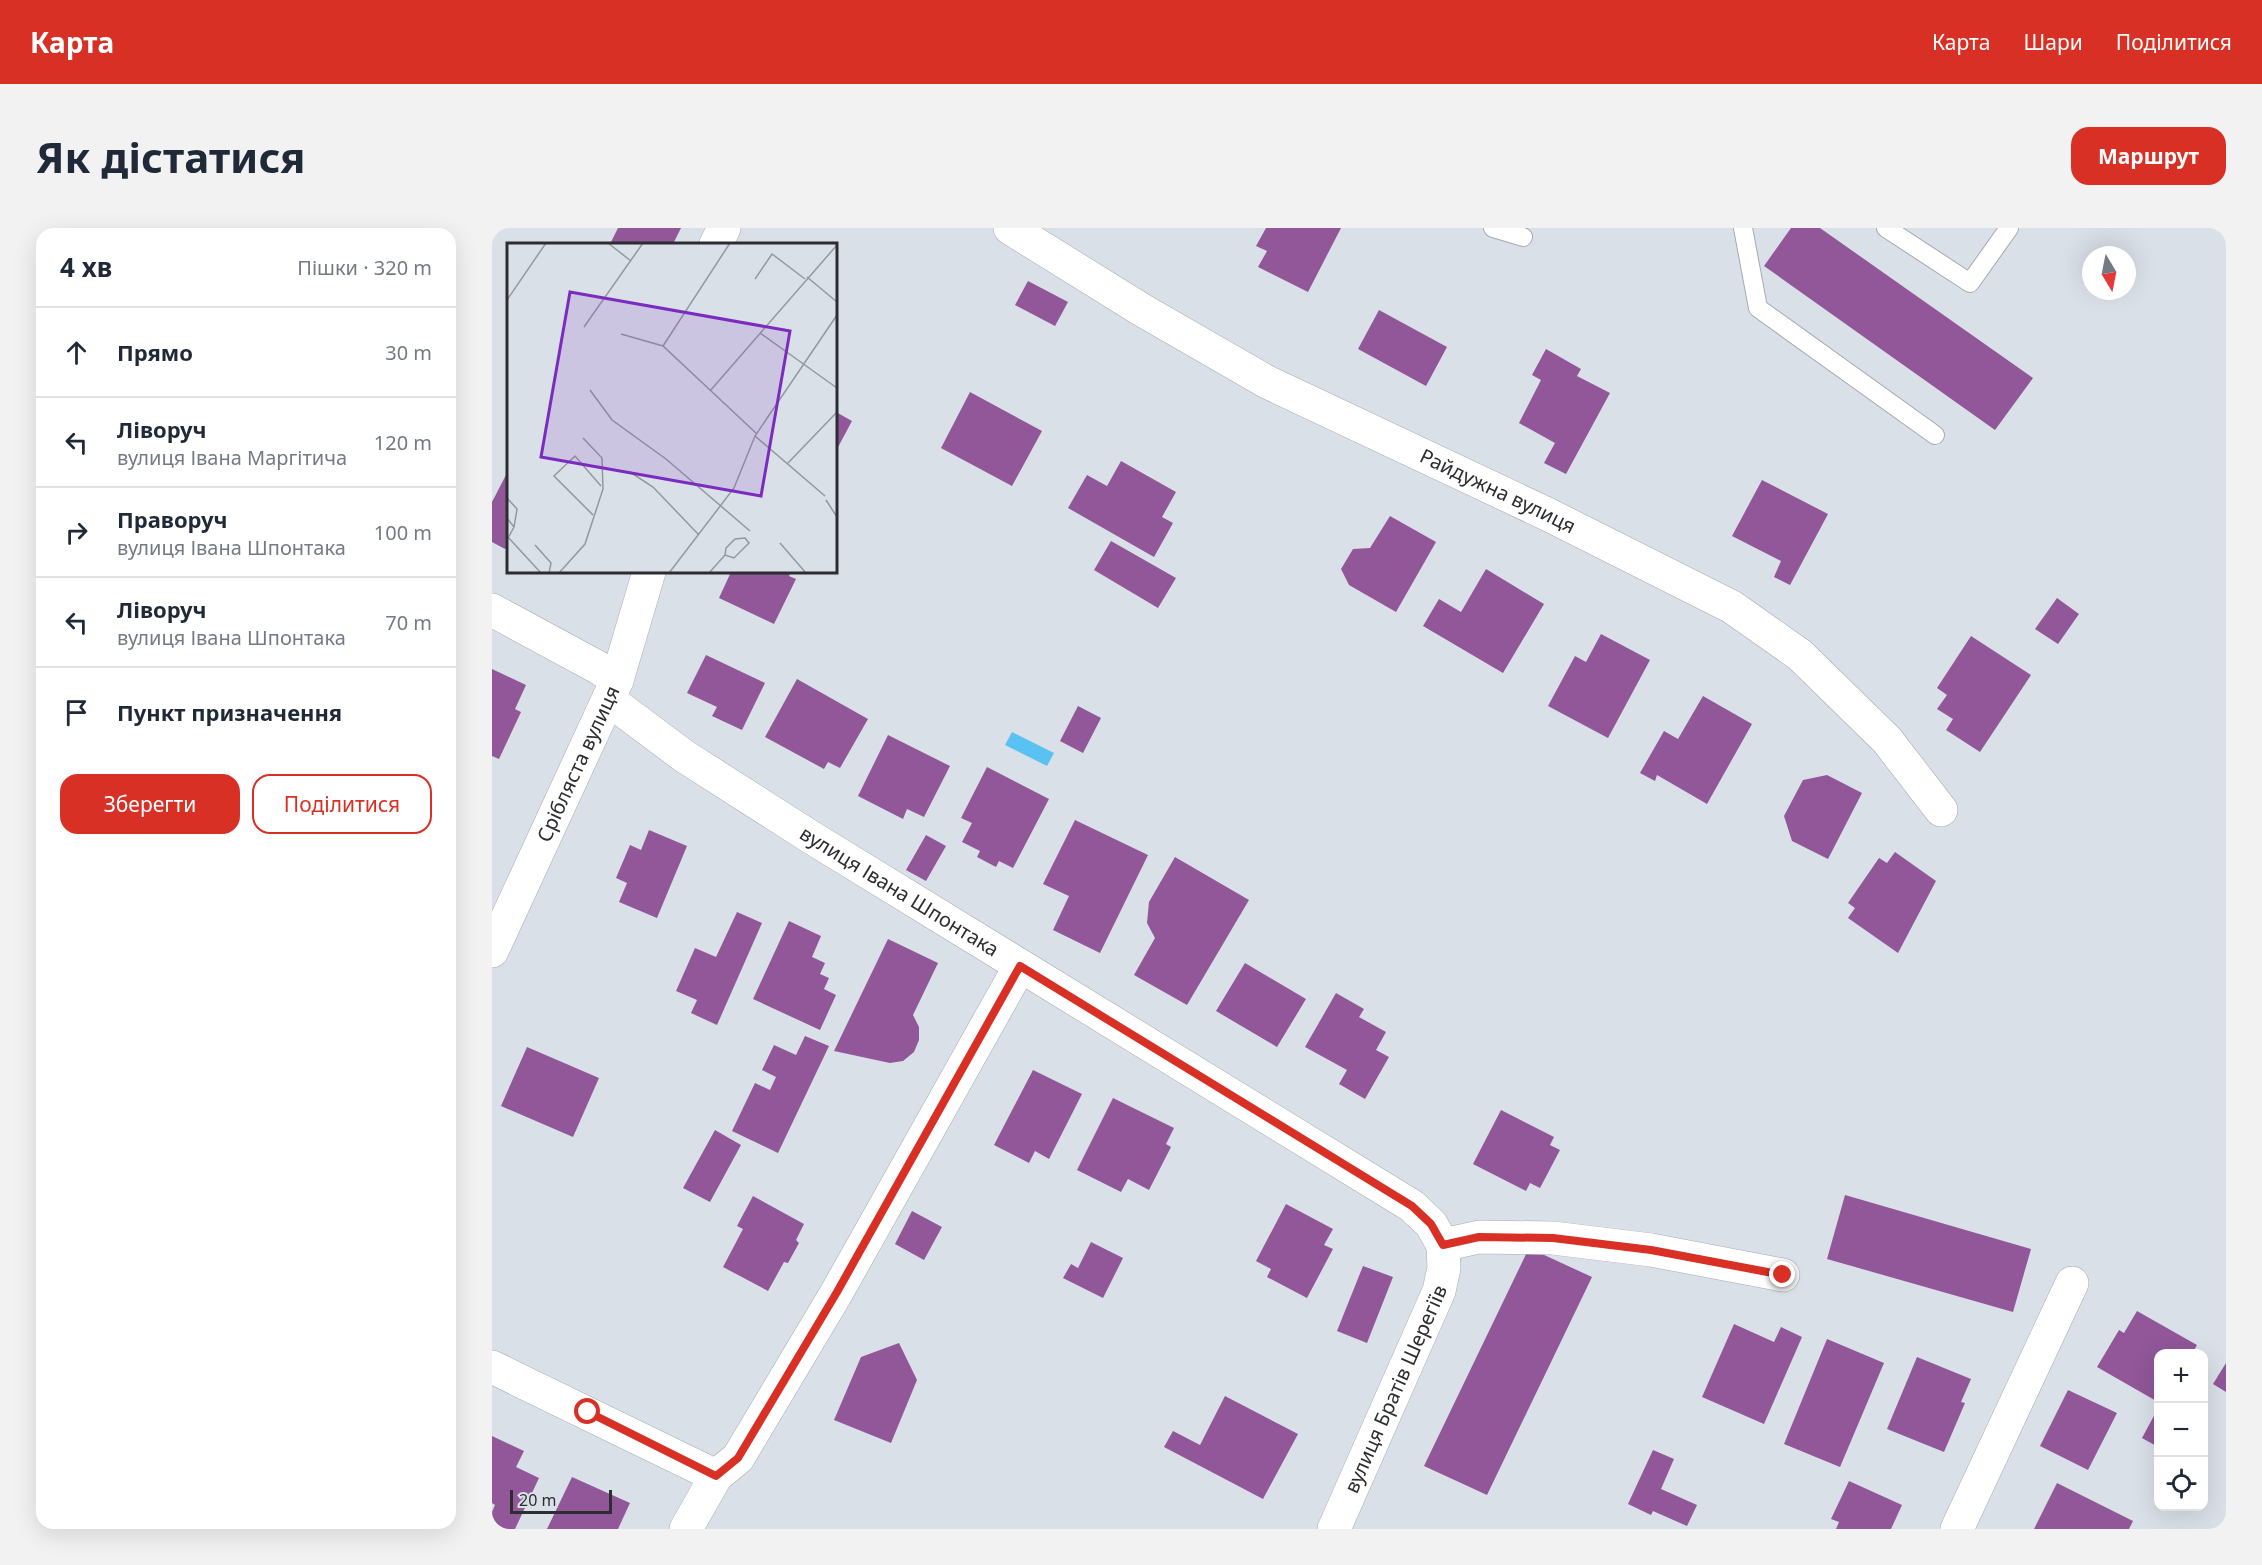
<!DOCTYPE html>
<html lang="uk">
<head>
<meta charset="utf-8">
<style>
  body { margin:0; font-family:"Noto Sans",sans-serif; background:#f2f2f3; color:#1f2937 }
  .controls { position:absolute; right:18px; bottom:18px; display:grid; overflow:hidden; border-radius:12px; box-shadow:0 6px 24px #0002 }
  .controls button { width:54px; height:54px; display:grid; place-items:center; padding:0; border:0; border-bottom:2px solid #e0e1e3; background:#fff; color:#1f2937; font:30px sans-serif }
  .compass { position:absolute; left:1590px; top:18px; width:54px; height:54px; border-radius:50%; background:#fff; box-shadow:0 6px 24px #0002; rotate:170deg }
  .scale { position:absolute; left:18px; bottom:15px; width:102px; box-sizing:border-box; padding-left:6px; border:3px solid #2b2d30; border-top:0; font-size:16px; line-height:21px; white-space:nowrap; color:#2b2d30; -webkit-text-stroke:4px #dae0e8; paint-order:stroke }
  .stop { position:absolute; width:18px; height:18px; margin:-14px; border:4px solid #d93025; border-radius:50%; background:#fff }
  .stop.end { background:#d93025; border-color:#fff; box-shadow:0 2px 6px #0008 }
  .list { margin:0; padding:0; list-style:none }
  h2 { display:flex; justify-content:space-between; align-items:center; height:78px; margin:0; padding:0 24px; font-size:26px }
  h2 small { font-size:20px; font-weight:400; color:#747a83 }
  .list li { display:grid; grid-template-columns:39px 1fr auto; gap:18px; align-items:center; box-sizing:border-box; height:90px; padding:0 24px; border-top:2px solid #e0e1e3 }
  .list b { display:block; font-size:22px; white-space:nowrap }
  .list p { margin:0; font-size:20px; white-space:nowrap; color:#747a83 }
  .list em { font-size:20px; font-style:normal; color:#747a83 }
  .actions { display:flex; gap:12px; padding:18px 24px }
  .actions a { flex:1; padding:14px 0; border:2px solid #d93025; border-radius:18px; text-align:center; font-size:21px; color:#d93025 }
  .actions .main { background:#d93025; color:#fff }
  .icon { flex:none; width:33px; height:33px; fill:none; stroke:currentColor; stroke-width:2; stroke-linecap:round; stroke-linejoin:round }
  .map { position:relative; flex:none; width:1734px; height:1301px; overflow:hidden; border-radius:18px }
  header { display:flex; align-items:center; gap:36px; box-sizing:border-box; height:84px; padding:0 30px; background:#d93025; color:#fff }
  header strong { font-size:28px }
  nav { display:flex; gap:33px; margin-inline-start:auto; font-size:21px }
  .intro { display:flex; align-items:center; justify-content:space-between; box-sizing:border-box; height:144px; padding:0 36px }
  h1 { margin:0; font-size:42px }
  .button { padding:15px 27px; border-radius:18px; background:#d93025; color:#fff; font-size:21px; font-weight:700 }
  main { display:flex; gap:36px; padding:0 36px }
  aside { flex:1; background:#fff; border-radius:18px; box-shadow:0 6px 24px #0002 }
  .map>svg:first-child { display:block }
  .water { fill:#5ac2f3 }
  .building { fill:#915799 }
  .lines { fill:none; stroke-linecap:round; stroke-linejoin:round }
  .service-casing { stroke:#a4aab1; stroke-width:20 }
  .minor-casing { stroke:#a4aab1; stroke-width:34 }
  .service { stroke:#fff; stroke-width:18 }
  .minor { stroke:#fff; stroke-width:33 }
  .route { stroke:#d93025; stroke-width:8 }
  .labels { text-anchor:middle; stroke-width:6; stroke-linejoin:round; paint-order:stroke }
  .street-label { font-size:20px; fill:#2b2d30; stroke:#dae0e8 }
  .inset-road { fill:none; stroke:#94989e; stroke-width:1.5 }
  .view { fill:#7b2cbf; fill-opacity:0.15; stroke:#7b2cbf; stroke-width:3 }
  .inset-edge { fill:none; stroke:#2b2d30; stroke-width:3 }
</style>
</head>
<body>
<header>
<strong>Карта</strong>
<nav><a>Карта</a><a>Шари</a><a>Поділитися</a></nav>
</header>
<div class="intro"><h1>Як дістатися</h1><a class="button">Маршрут</a></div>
<main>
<aside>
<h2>4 хв<small>Пішки · 320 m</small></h2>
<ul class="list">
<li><svg class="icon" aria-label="ahead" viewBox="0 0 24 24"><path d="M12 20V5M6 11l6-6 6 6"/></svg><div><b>Прямо</b></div><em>30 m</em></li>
<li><svg class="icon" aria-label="left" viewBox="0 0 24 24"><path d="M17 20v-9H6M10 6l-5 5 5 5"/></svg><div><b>Ліворуч</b><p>вулиця Івана Маргітича</p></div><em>120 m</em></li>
<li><svg class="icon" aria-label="right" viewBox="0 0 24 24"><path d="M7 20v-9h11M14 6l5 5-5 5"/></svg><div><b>Праворуч</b><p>вулиця Івана Шпонтака</p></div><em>100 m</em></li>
<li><svg class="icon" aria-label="left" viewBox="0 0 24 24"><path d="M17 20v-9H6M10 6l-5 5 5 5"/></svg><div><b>Ліворуч</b><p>вулиця Івана Шпонтака</p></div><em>70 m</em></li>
<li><svg class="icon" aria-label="arrive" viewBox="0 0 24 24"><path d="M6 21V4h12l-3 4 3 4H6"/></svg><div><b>Пункт призначення</b></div></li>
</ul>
<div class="actions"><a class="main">Зберегти</a><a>Поділитися</a></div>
</aside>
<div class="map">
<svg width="1734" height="1301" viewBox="0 0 1734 1301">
  <rect width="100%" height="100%" fill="#dae0e8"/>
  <!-- water -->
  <path class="water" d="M520,504L562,525L555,538L513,517Z"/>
  <!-- building -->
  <path class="building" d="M126,0H189L181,16H118Z
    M774,0H849L816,64L766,39L775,23L764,18Z
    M1299,0H1328L1541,150L1503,202L1272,38Z
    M536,53L576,74L563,98L523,77Z
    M887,82L955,119L934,158L866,121Z
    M1054,121L1089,141L1085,148L1118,165L1074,246L1052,235L1063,215L1027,195L1049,152L1040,147Z
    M478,164L550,203L520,258L449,220Z
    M344,184L360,193L345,221L344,220Z
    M629,233L684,264L670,289L681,295L662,329L576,280L595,247L615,258Z
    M16,243V317L13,321L0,314V274Z
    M1270,252L1336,286L1298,357L1282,349L1289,333L1240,308Z
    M898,288L944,314L904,384L857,357L849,341L861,321L878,320Z
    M619,313L684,350L666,380L602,342Z
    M994,341L1052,376L1011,445L931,398L947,371L969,384Z
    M239,344H299L297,348L304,351L282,396L227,370Z
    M1565,370L1587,386L1566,416L1543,401Z
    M1109,406L1158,432L1116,510L1056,478L1083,428L1094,434Z
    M1479,408L1539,447L1488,524L1454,502L1461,491L1445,481L1455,467L1445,460Z
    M214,427L273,455L250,502L220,488L225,479L195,465Z
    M0,441L34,457L23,481L29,484L7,531L0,528Z
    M305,451L376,491L348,540L336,534L332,541L273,509Z
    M1211,468L1260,496L1215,576L1165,547L1163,553L1148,545L1172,503L1186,511Z
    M586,478L609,490L591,525L568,513Z
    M396,507L458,538L432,589L415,581L411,591L366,568Z
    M495,539L557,571L521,640L507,633L504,639L485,629L488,623L470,614L480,595L469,590Z
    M1335,547L1370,565L1336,631L1300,613L1292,588L1311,552Z
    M583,592L656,627L608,725L561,702L577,668L551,656Z
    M157,602L195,618L165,690L127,674L135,655L124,650L138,617L149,622Z
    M434,607L454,618L434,653L414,642Z
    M1403,624L1444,653L1406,725L1356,690L1363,680L1356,675L1387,630L1395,635Z
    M683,629L757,672L695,777L642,747L663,710L655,695L657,674Z
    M245,684L270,695L225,797L199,785L205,772L184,763L203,720L224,729Z
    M297,693L329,708L320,729L333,735L328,746L337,750L332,761L344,767L328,802L261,771Z
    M396,711L446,735L421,787L427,799V812L422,824L411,833L398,835L342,823Z
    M753,735L814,771L785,819L724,783Z
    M844,765L872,781L867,789L894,804L884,822L897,829L873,871L847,856L855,842L813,819Z
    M313,808L337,818L286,925L240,903L263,855L278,862L284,849L270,842L282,817L304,827Z
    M35,819L107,850L81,909L9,878Z
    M541,842L590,866L557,931L543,923L537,935L502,917Z
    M621,870L682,900L674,916L679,919L657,962L636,951L629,964L585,942Z
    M1009,882L1062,909L1058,917L1068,922L1048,960L1038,955L1034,963L981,936Z
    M223,902L249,917L218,974L191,960Z
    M1353,967L1539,1021L1521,1084L1335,1031Z
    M261,968L312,996L304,1012L307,1015L296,1035L292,1034L276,1063L231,1039L251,1001L245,998Z
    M794,976L841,1001L832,1017L841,1021L815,1070L775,1049L779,1041L764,1033Z
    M420,983L450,999L432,1032L403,1016Z
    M599,1014L631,1030L611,1070L571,1050L579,1036L586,1040Z
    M1037,1020L1100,1049L995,1267L932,1238Z
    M871,1038L901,1049L875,1115L845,1103Z
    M1645,1083L1705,1117L1700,1126H1666V1174L1605,1139L1627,1102L1632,1105Z
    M1242,1096L1282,1114L1289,1099L1310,1109L1272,1196L1210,1169Z
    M1335,1111L1392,1135L1348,1239L1292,1216Z
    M407,1115L425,1152L399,1215L342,1192L369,1129Z
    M1425,1129L1479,1151L1469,1174L1473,1175L1452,1224L1395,1201Z
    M1734,1135V1164L1721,1156Z
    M1576,1162L1625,1185L1596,1242L1548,1218Z
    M733,1168L806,1206L771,1271L672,1219L681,1203L708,1217Z
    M1664,1184L1666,1185V1219L1650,1210Z
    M0,1208L32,1223L24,1239L47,1250L23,1301H0V1284L3,1277L0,1275Z
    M1161,1222L1182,1231L1169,1261L1205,1277L1195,1298L1161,1283L1159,1287L1136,1276Z
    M80,1249L138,1275L126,1301H55Z
    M1357,1253L1410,1277L1399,1301H1344L1347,1294L1339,1291Z
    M1565,1255L1641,1293L1637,1301H1542Z"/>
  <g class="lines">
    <defs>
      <path id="service" d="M1001,0L1031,9
        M1251,0L1266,80L1443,207
        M1394,0L1478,55L1517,0"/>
      <g id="minor">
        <path id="s1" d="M518,0L650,82L775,154L1055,286L1240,379L1308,427L1395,512L1449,582"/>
        <path d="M224,16L232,0"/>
        <path d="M0,382L107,440L125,452"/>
        <path id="s2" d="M117,472L192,528L317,608L920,978L939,996L951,1017L987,1009L1061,1010L1159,1022L1291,1047"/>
        <path id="s3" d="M0,723L125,452L157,344"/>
        <path d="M0,1139L224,1248"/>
        <path d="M194,1301L224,1248L246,1230L345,1064L528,738"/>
        <path id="s4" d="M842,1301L947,1063L952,1040L951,1017"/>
        <path d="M1465,1301L1580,1055"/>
      </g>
    </defs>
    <!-- service casing -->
    <use href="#service" class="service-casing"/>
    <!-- minor casing -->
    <use href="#minor" class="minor-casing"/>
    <!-- service -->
    <use href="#service" class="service"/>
    <!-- minor -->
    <use href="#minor" class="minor"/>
  </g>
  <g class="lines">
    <!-- route -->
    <path class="route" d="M96,1184L224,1248L246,1230L345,1064L528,738L920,978L939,996L951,1017L987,1009L1061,1010L1159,1022L1291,1047"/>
  </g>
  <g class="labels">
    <!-- street labels -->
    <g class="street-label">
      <text dy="7" stroke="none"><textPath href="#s1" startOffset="555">Райдужна вулиця</textPath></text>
      <text dy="7" stroke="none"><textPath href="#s3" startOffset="206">Срібляста вулиця</textPath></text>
      <text dy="7" stroke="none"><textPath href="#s2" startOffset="348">вулиця Івана Шпонтака</textPath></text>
      <text dy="7" stroke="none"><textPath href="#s4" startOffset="153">вулиця Братів Шерегіїв</textPath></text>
    </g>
  </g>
  <!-- overview -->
  <g transform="translate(15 15)">
    <rect width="330" height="330" fill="#dae0e8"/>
    <path class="inset-road" d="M101,0L124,18M300,34L330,59M248,36L265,11L298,36M0,57L39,0M77,84L136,0M253,90L330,145M114,91L156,103L250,191M156,103L223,0M83,147L105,177L159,216L243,288M203,148L330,2M248,193L318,253M281,220L330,169M123,229L146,244L191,291M0,255L10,266L7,284M319,257L330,274M86,272L47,233L68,213L94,243M0,275L7,284L1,295M0,293L34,330M238,295L242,300L227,315L218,312L219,305L228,296ZM273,300L299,330M28,302L44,320L42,330M52,330L78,301L96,246L95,215L76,195M162,330L227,245L248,193L330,72M202,330L218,312"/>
    <path class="view" d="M63,49L283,88L254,253L34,214Z"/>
    <rect width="330" height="330" class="inset-edge"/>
  </g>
</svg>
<div class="controls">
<button>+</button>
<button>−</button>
<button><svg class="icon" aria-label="locate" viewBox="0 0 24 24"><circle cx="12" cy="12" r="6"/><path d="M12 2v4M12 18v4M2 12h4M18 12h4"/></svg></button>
</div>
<svg class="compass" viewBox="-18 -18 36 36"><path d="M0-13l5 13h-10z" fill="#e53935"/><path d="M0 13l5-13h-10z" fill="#747a83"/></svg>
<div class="scale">20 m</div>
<div class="stop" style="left:96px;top:1184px"></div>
<div class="stop end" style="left:1291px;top:1047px"></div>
</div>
</main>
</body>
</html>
